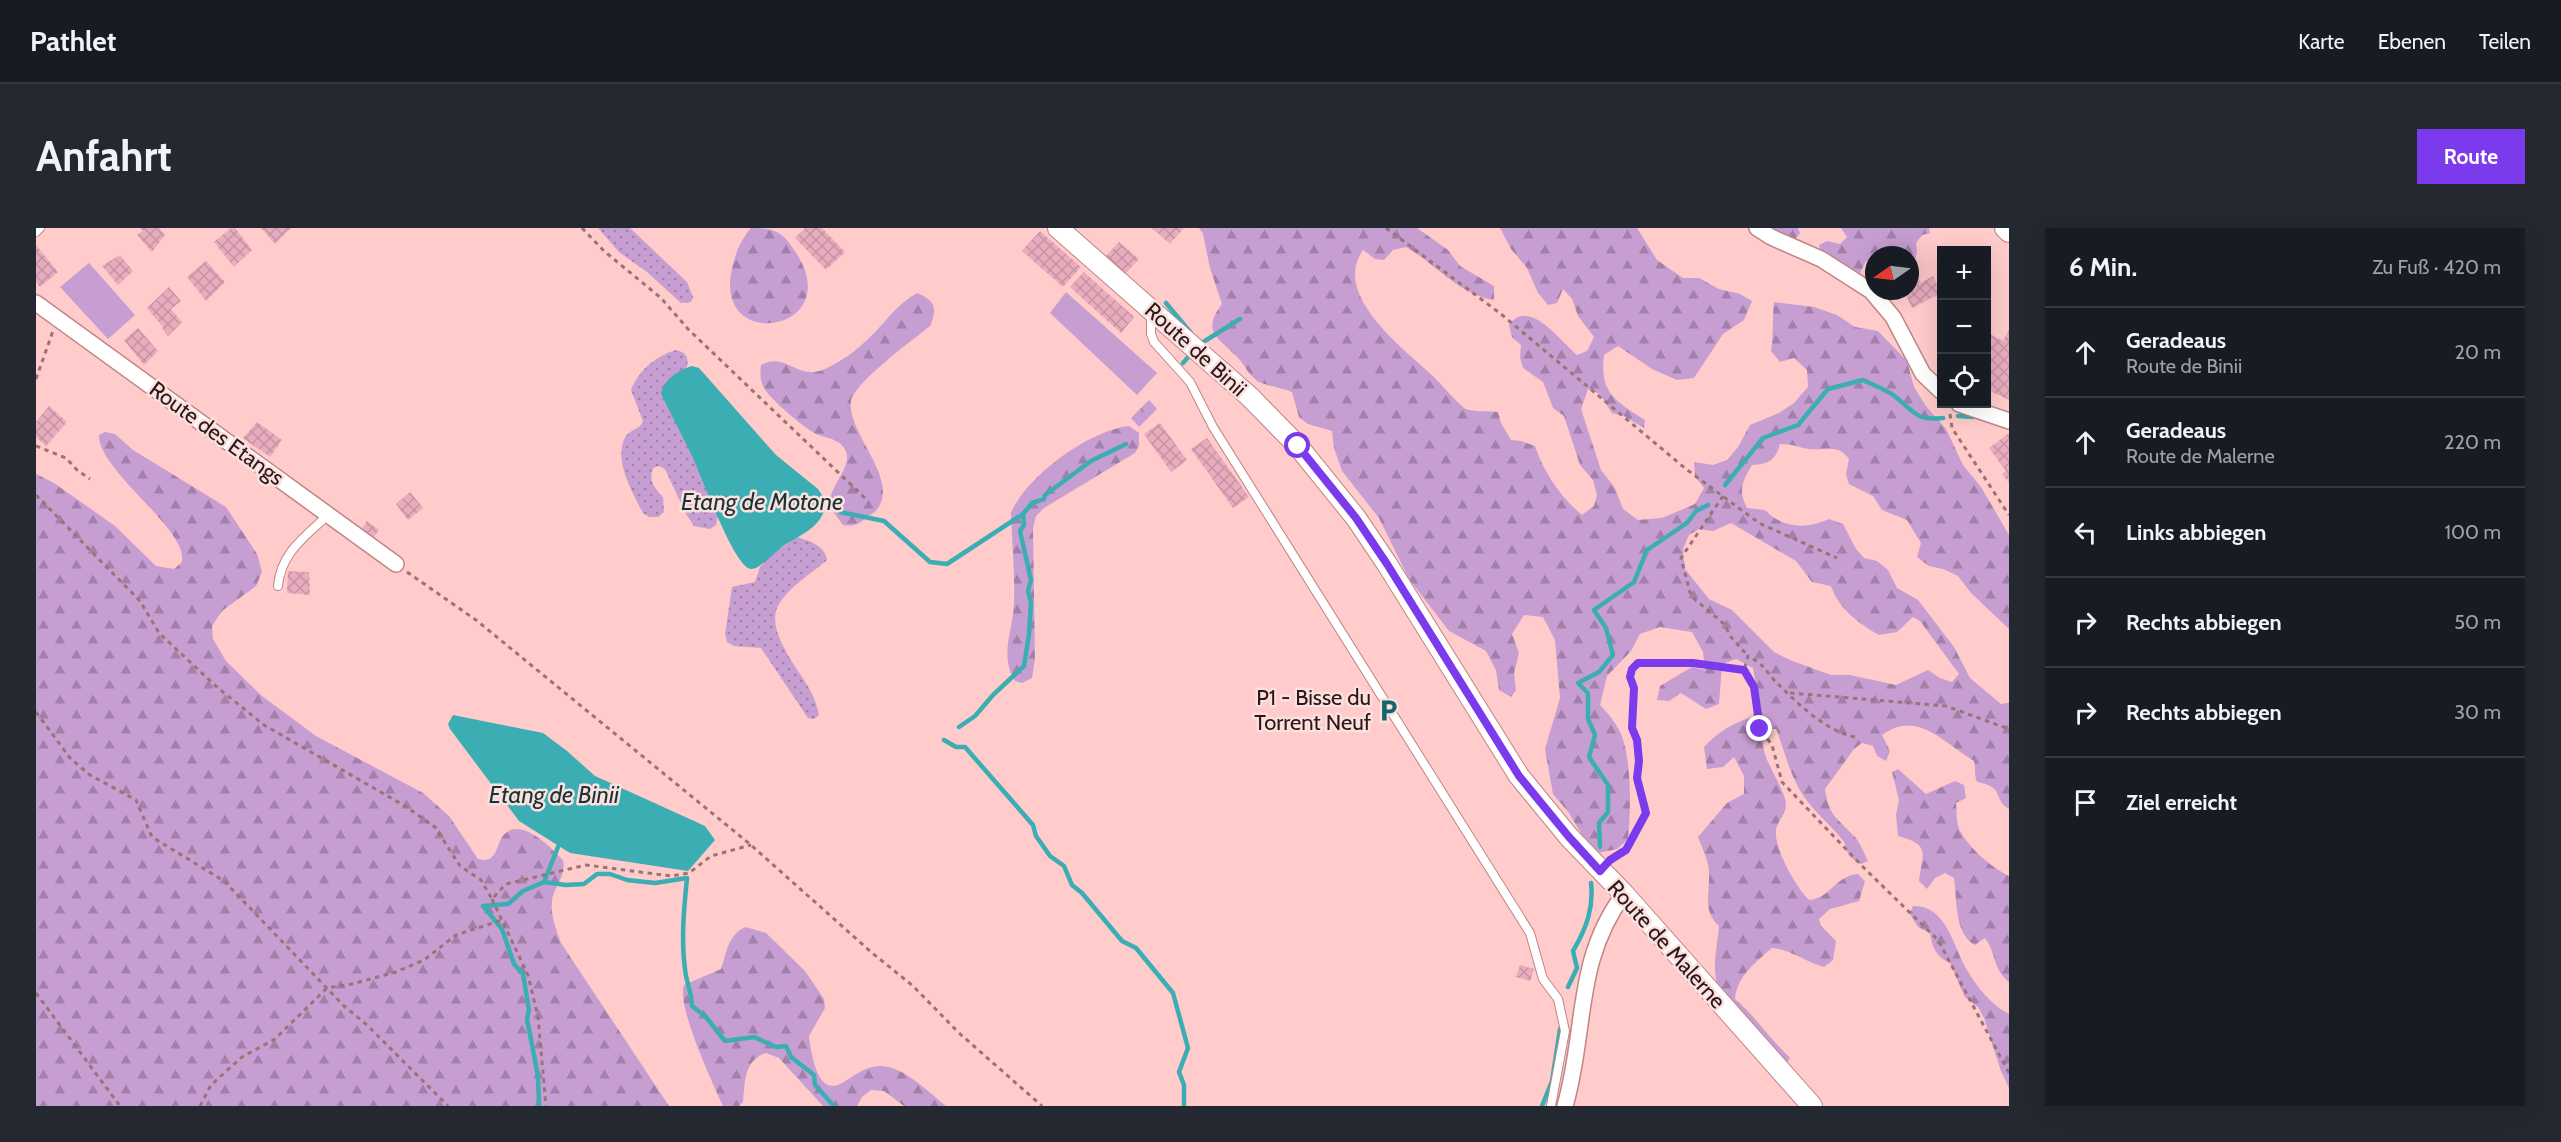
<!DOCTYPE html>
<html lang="de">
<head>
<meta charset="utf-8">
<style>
  body { margin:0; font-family:Cabin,sans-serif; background:#242831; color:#f1f3f6 }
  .controls { position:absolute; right:18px; top:18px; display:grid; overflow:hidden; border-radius:0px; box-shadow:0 6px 24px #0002 }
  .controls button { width:54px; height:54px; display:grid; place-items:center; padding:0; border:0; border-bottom:2px solid #363941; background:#171b24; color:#f1f3f6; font:30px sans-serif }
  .compass { position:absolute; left:1829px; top:18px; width:54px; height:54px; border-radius:50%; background:#171b24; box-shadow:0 6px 24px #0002; rotate:256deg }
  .stop { position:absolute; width:18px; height:18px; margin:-14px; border:4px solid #7c3aed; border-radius:50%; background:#fff }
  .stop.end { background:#7c3aed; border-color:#fff; box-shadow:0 2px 6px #0008 }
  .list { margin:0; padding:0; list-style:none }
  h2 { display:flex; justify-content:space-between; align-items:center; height:78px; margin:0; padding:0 24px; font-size:26px }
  h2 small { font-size:20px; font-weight:400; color:#9ea1a6 }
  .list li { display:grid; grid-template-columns:39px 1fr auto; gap:18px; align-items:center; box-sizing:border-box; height:90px; padding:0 24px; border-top:2px solid #363941 }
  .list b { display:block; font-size:22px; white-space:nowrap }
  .list p { margin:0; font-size:20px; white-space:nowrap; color:#9ea1a6 }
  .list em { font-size:20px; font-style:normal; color:#9ea1a6 }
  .icon { flex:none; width:33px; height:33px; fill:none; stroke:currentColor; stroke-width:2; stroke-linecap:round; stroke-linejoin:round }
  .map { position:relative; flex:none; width:1973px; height:878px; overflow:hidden; border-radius:0px }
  header { display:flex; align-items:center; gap:36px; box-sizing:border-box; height:84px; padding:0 30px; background:#171b24; border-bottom:2px solid #363941 }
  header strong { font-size:28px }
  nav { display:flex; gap:33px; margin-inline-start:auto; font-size:21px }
  .intro { display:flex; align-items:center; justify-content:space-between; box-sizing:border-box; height:144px; padding:0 36px }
  h1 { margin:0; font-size:42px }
  .button { padding:15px 27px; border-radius:0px; background:#7c3aed; color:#fff; font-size:21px; font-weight:700 }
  main { display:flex; gap:36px; padding:0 36px }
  aside { flex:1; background:#171b24; border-radius:0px; box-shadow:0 6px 24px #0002 }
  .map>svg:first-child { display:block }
  .grass { fill:url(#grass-dots) }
  .forest { fill:url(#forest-firs); fill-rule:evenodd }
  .park { fill:url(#park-crowns) }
  .pitch { fill:#c79ed2 }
  .water { fill:#3aaeb2 }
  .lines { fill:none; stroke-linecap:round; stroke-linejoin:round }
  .stream { stroke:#3aaeb2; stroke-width:4.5 }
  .building { fill:url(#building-cross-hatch) }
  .service-casing { stroke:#c18585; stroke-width:10 }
  .minor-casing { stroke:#c18585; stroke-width:18 }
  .tertiary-casing { stroke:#c18585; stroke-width:22 }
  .path { stroke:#9a7474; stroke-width:3; stroke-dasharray:4.5 4.5; stroke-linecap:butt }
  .service { stroke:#fff; stroke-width:8 }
  .minor { stroke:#fff; stroke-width:15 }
  .tertiary { stroke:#fff; stroke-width:20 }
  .route { stroke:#7c3aed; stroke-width:8 }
  .labels { text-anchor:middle; stroke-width:5; stroke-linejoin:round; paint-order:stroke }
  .street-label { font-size:22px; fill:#2e1717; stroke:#fbe0e0 }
  .poi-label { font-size:22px; fill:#2e1717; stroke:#fbe0e0; text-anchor:end }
  .water-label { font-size:24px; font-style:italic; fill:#1a3334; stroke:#fbe0e0 }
</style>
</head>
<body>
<header>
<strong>Pathlet</strong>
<nav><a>Karte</a><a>Ebenen</a><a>Teilen</a></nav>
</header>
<div class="intro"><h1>Anfahrt</h1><a class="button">Route</a></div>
<main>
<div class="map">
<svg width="1973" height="878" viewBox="0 0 1973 878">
  <defs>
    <pattern id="grass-dots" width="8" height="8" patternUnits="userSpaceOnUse" patternTransform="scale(1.5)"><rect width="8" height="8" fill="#c79ed2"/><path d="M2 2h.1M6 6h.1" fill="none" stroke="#a280a9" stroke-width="1.8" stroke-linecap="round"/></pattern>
    <pattern id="forest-firs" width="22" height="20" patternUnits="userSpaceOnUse" patternTransform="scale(1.5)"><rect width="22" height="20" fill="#c79ed2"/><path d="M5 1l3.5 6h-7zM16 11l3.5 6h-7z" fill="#a280a9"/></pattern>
    <pattern id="park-crowns" width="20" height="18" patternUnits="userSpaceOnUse" patternTransform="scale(1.5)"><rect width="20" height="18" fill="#c79ed2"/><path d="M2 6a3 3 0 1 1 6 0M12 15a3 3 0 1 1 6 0" fill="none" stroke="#a280a9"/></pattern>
    <pattern id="building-cross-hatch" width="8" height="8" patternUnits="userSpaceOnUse" patternTransform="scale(1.5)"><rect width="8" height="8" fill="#e8acbe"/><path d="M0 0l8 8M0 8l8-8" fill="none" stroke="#c793a3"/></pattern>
  </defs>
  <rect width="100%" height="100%" fill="#ffcbcb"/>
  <!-- grass -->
  <path class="grass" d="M562,0H594L651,54L657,69L655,74L645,75L611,44L583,24Z
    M640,122C650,124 653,130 651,139L632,153L625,166L657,229L682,288L680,297L674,301L658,298L650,286L629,241L623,238L617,240C612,253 619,261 627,269L628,284L622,289H613L607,285C597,265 576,231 590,208C595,201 604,202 607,193L595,162C603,142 620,128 640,122Z
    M761,309C773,313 789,317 791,332C775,346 754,358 743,376C727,402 764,442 775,464C779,471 781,479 783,487L778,491L772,490L725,420L698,418L691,414L689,406L696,359L719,354L724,339L735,327Z"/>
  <!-- forest -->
  <path class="forest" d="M715,0C742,0 748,5 762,28C807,103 682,124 695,46C698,29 703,14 715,0Z
    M1163,0H1381L1412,22L1424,38L1458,58V72C1423,67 1399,35 1370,19L1357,22L1348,32L1339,31L1327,22C1295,67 1368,121 1397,148C1403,154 1424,178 1430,181C1438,184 1453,183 1462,184L1465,195L1475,212L1485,213L1499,218C1507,243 1525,270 1546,287L1558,278L1561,267L1557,252L1544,237L1528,188L1517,180L1507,154L1487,140L1484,130L1485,117L1476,109L1473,97C1493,69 1524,113 1541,127L1551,123L1558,109L1542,88L1536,71L1527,61L1521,75L1512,77L1502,65L1491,40L1475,21L1464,0H1601L1621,32L1647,50H1663L1683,61L1704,66L1716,73L1708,92L1687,106L1658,150L1641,152L1616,141L1582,118L1568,127C1563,165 1580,173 1609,192L1608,200L1588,188L1576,185L1564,166L1552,161L1545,181L1565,242L1579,260L1587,281L1602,292L1626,290L1659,276L1668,260L1659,248L1658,234L1677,237L1691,232L1702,219L1714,197L1743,185L1758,175L1772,159L1771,142L1758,130L1744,134L1735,123C1738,107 1736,91 1738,74L1778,79L1801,87L1819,99L1842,103L1871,133L1878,159L1890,178L1910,201L1927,237L1945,259L1973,307V401L1935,365L1922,348L1907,341L1893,338L1881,329L1885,315L1871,292L1846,282L1837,268L1813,256L1810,246L1813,231C1802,215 1789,223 1773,221C1761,219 1757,216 1744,216C1739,233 1733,236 1716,237C1706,254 1702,262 1711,280L1729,282C1747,301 1771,301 1793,291L1807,296L1820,321L1828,330L1841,333L1852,342L1861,360L1882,372L1918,419L1934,450L1965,476L1973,475V581C1956,571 1970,559 1941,554C1938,547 1940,540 1938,533C1907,515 1882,481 1846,507L1854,523L1850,533L1841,528L1837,518L1826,515L1818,521L1789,561C1793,588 1800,589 1818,608C1824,614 1828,625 1832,633L1825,636C1815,630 1810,627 1809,615C1797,599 1780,586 1769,570C1754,549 1749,524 1740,501H1731C1729,505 1727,510 1727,514C1726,530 1745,555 1749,571C1753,584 1743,590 1740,601C1737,619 1760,659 1773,672C1795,670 1799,648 1822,646L1829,653L1823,673L1794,681L1783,691L1785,698L1800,713L1797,732L1788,739C1769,734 1754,721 1736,720C1719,735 1701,748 1699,771C1720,789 1734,811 1754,830L1751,835L1746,833L1683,763C1675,741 1681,721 1683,698C1666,683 1674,665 1673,645C1673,633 1666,620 1662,609L1691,575L1708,566V548L1698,529L1687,539L1671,541L1668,519C1682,504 1698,494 1717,489L1722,468L1717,440L1700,431L1686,436L1683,476L1670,481L1645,465L1633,473L1621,472L1624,458L1656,439L1669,442L1667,424L1656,404L1624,399L1604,406L1595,423L1571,448L1564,477C1572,485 1579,494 1584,504C1596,529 1595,583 1592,611L1581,621L1562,625L1549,612L1533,585L1517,566L1509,521L1524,470L1519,412L1507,389L1488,387L1476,406L1483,425L1478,445L1480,462L1475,469L1463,462L1460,442L1450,423L1413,403L1373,351L1343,290L1306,243L1298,220L1296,203L1272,196L1263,189L1256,164C1247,160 1226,157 1220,152C1213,147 1208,136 1202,130C1184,110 1164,105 1186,76L1174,40L1167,6ZM1695,295L1760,333L1776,354L1795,358C1803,381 1822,395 1843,407L1861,404L1877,389L1884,393L1923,446L1916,454L1904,450L1892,442L1860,457L1814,447H1795L1754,432L1738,424L1696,382L1673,371L1649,341L1647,321L1653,307L1663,301L1677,303Z
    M1732,0H1762L1764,5L1760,10H1751Z
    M1805,0H1893L1894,5L1886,7L1880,15L1881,23L1879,33L1874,34V27H1838V37L1830,33L1824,45L1784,23L1783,17L1791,13L1804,16L1811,9Z
    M881,65C899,72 902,81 894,98C878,111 818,155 815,173C810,204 863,250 842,280C840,284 834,287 831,289C823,296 818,299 807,297C803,291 794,281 794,273C795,254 826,231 802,214C796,210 787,209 780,206C766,198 736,173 728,160C724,153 724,145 725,137C752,123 760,155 791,140C806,133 821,122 833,110C849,95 861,76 881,65Z
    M1093,198L1103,205V218L1099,225L1008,280L1000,288L997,300L999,431L996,450L986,455L979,453C963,427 977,403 978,375C979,345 976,315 975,285C990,248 1054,202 1093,198Z
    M69,204L79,206L97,222L190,279L221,326L226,344L220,358L186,383L176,398L177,411L190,433L226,468L280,508L387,565L413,588L442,631C447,632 452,633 456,629C463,622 462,610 471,604C489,592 515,620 527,632C531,647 517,660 516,673C514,687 521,703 525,715L633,878H0V246L18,255L79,298L120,338L138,341L146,334C146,329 146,324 144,320C131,287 62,238 63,207Z
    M1862,541L1890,566L1919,553L1928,557L1930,570L1920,575C1921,583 1920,596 1924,603C1934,621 1955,639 1973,648V754C1957,742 1960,724 1949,710L1939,717C1918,706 1921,671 1918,650L1909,645L1899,650L1891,661L1883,653C1886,626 1896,617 1862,608L1860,587L1863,572L1856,544Z
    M1877,678C1911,677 1917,719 1931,742C1941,759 1955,777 1973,786V860L1965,843L1948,790L1942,779L1929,769L1914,735C1900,729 1896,719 1894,705L1882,699L1874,686Z
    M710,699L730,705L769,743L788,771L789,780L773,808C775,824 781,870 806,855C818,848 829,838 844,838C868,838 892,864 910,878H868L848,863L835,862L826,869L821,878H787L743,830L730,825C708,832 709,854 707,874L703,878H687C677,856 640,777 648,757L685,741C691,724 692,706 710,699Z"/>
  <!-- park -->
  <path class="park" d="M1113,172L1121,181L1103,199L1095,190Z"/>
  <!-- pitch -->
  <path class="pitch" d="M53,35L99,87L72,111L24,59Z
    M1030,64L1121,145L1101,167L1014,85Z"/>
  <!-- water -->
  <path class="water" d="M656,138L663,140L740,227L782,261L790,273C788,297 770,304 752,315C742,320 724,342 715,341C698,340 665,246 656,228C646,207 635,187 625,166C627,152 643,142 656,138Z
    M417,487L507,505L531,523L559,548L669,598L679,612L652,643L534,625L483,593L414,501L412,496Z"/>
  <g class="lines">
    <!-- stream -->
    <path class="stream" d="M1130,75L1155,105
      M1164,116L1204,91
      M1147,135L1154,127
      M1922,188L1937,189
      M1689,257L1727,210L1762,197L1792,161L1827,152C1837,157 1852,162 1861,170C1878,184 1881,193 1907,190
      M804,284L848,293L894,334L911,336L987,286
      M923,499L939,488L957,467L988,438L993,406L995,375L992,363L995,352L984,303L988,297L987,286L996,275L1008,271L1009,267L1055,233L1090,216
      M908,512L920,519H929L997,597L1000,608L1014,628L1028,638L1036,657L1046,665L1086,713L1100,720L1137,765L1152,820L1143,844L1148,857V878
      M1564,619L1563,595L1572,584V557L1553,529L1559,507L1552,491V465L1542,455L1563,444L1577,427L1570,400L1558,382L1598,354L1611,322L1651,295L1660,283L1672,277
      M508,654L530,657L548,656L561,646H574L591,652L619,655L651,650C648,680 645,711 649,741C650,754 656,765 656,778L670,789L689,813L718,809L740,819L750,818L755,829L778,847L779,857L798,878
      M1532,759L1541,740L1537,723C1550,701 1558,680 1555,655
      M503,878L502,848L491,791L493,782L487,746L478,736L466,701L447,678L472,676L487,663L508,654L522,619
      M1506,878L1516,853L1524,801"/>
  </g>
  <!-- building -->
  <path class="building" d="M104,0H123L129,7L116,24L101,7L107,3Z
    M195,0H199L216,22L198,39L178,14Z
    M225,0H255L239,16Z
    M769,0H786L809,24L790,42L759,10Z
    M1116,0H1148L1134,16Z
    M1004,3L1045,39L1027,59L986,23Z
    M1083,14L1103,31L1089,46L1069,29Z
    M0,17L22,44L4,59L0,54Z
    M84,27L97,43L82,57L66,38Z
    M170,33L189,54L170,73L151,49Z
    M1879,43L1885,55L1897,48L1905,65L1876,80L1868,63H1874V45Z
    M1048,44L1098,89L1085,105L1034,59Z
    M133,59L145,73L135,81L146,94L132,108L126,100L127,99L111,80Z
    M102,100L122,123L108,137L88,112Z
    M1973,102V172L1950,161V134L1953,131L1950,130V104L1967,113Z
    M13,178L31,194L10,218L0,209V194Z
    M221,194L246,212L234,229L207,210Z
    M1124,195L1151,232L1135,244L1108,206Z
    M1973,205V255L1966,246L1970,243L1953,220Z
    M1171,210L1213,269L1197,280L1155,221Z
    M374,264L387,280L372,292L360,276Z
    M331,293L343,302L337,310L326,301Z
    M252,343L273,344L274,367L251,365Z
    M1484,737L1498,741L1494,753L1480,749Z"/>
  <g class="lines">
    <defs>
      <path id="service" d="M0,4L4,0
        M1115,85V106L1118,114L1154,154L1177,199L1494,705L1507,751L1522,771L1529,803L1515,878
        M242,358C245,324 270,308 293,286"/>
      <path id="minor" d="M1721,0L1735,9L1785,31L1835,63L1857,89L1887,146L1906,164
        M0,75L360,336
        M1923,176L1973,193
        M1529,878C1551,802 1538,733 1588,666"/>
      <path id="tertiary" d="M1022,0L1214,169L1261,217L1320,290L1351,336L1483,548L1533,609L1588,666L1776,878
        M1969,0L1973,4"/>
    </defs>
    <!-- service casing -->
    <use href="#service" class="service-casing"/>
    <!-- minor casing -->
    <use href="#minor" class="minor-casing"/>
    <!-- tertiary casing -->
    <use href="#tertiary" class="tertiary-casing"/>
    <!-- path -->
    <path class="path" d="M546,0L568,23L625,70L652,101L830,271
      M1350,0L1465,86L1650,241L1723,295L1801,330
      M0,151L17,103
      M1914,186L1916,200L1973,287
      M0,218L30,230L41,242L54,251
      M0,267L104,373L123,405L182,460L228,497L369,578L399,599L424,638L445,652L456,671L470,656L550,637L635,648L653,645L675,628L715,617
      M1687,268L1645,330L1655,368L1688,396L1695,409L1712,428
      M371,344L440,392L715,617L835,724L877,758L923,805L1006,878
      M1754,465L1910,478L1973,501
      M0,484L34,530L54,547L100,572L116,609L188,653L308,778L331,797L412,878
      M1819,509C1789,503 1760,474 1739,453C1728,441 1728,436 1712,428L1708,442L1717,459L1724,501L1736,517L1746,554L1827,639L1902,712L1973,845
      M1575,631L1590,622L1610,585L1601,550L1603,533L1601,512L1596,500V441L1602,435H1657L1708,442
      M456,671L492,747L502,789L510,878
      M0,765L84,878
      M164,878L175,857L206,829L239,811L291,760L316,756L360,744L388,732L420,707L466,692"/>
    <!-- service -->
    <use href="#service" class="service"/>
    <!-- minor -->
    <use href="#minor" class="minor"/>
    <!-- tertiary -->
    <use href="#tertiary" class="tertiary"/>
  </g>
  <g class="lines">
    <!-- route -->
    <path class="route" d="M1262,218L1320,290L1351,336L1483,548L1533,609L1564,643L1574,632L1590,622L1610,585L1601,550L1603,533L1601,512L1596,500L1598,460L1594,449L1596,441L1602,435H1657L1708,442L1718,459L1724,501"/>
  </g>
  <!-- icons -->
  <defs>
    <symbol id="parking-bare" viewBox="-9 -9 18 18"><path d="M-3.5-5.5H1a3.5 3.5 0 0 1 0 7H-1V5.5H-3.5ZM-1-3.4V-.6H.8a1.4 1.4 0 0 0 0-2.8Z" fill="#186669" stroke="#fbe0e0" stroke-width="2.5" paint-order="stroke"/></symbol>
  </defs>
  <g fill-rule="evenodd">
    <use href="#parking-bare" x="1336" y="466" width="33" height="33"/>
  </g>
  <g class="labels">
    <!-- street labels -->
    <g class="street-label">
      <text transform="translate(1160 121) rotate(42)" y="8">Route de Binii</text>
      <text transform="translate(181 205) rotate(36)" y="8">Route des Etangs</text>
      <text transform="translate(1631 716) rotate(48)" y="8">Route de Malerne</text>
    </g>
    <!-- poi labels -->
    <g class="poi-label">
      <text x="1335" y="477">P1 - Bisse du<tspan x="1335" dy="25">Torrent Neuf</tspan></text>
    </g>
    <!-- water labels -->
    <g class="water-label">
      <text x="726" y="282">Etang de Motone</text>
      <text x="518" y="575">Etang de Binii</text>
    </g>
  </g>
</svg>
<div class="controls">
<button>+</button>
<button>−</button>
<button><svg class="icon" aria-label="locate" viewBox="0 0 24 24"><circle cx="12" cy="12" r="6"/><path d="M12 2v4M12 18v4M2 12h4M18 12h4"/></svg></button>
</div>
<svg class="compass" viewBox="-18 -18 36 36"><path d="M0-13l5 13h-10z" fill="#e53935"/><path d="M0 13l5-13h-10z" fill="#9ea1a6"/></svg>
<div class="stop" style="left:1262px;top:218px"></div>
<div class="stop end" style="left:1724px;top:501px"></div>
</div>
<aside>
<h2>6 Min.<small>Zu Fuß · 420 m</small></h2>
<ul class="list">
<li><svg class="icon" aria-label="ahead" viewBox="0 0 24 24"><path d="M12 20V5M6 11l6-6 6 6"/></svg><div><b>Geradeaus</b><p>Route de Binii</p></div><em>20 m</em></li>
<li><svg class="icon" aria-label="ahead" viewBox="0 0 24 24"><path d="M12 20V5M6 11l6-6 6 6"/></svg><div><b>Geradeaus</b><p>Route de Malerne</p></div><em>220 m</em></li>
<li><svg class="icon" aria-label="left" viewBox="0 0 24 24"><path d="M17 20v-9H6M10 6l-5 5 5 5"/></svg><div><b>Links abbiegen</b></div><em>100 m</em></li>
<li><svg class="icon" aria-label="right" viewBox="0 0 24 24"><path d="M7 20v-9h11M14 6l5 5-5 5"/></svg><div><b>Rechts abbiegen</b></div><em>50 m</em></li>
<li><svg class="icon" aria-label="right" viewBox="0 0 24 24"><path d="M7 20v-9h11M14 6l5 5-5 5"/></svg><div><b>Rechts abbiegen</b></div><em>30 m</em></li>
<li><svg class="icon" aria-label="arrive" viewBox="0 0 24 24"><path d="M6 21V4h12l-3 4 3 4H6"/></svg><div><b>Ziel erreicht</b></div></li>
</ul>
</aside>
</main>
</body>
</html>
